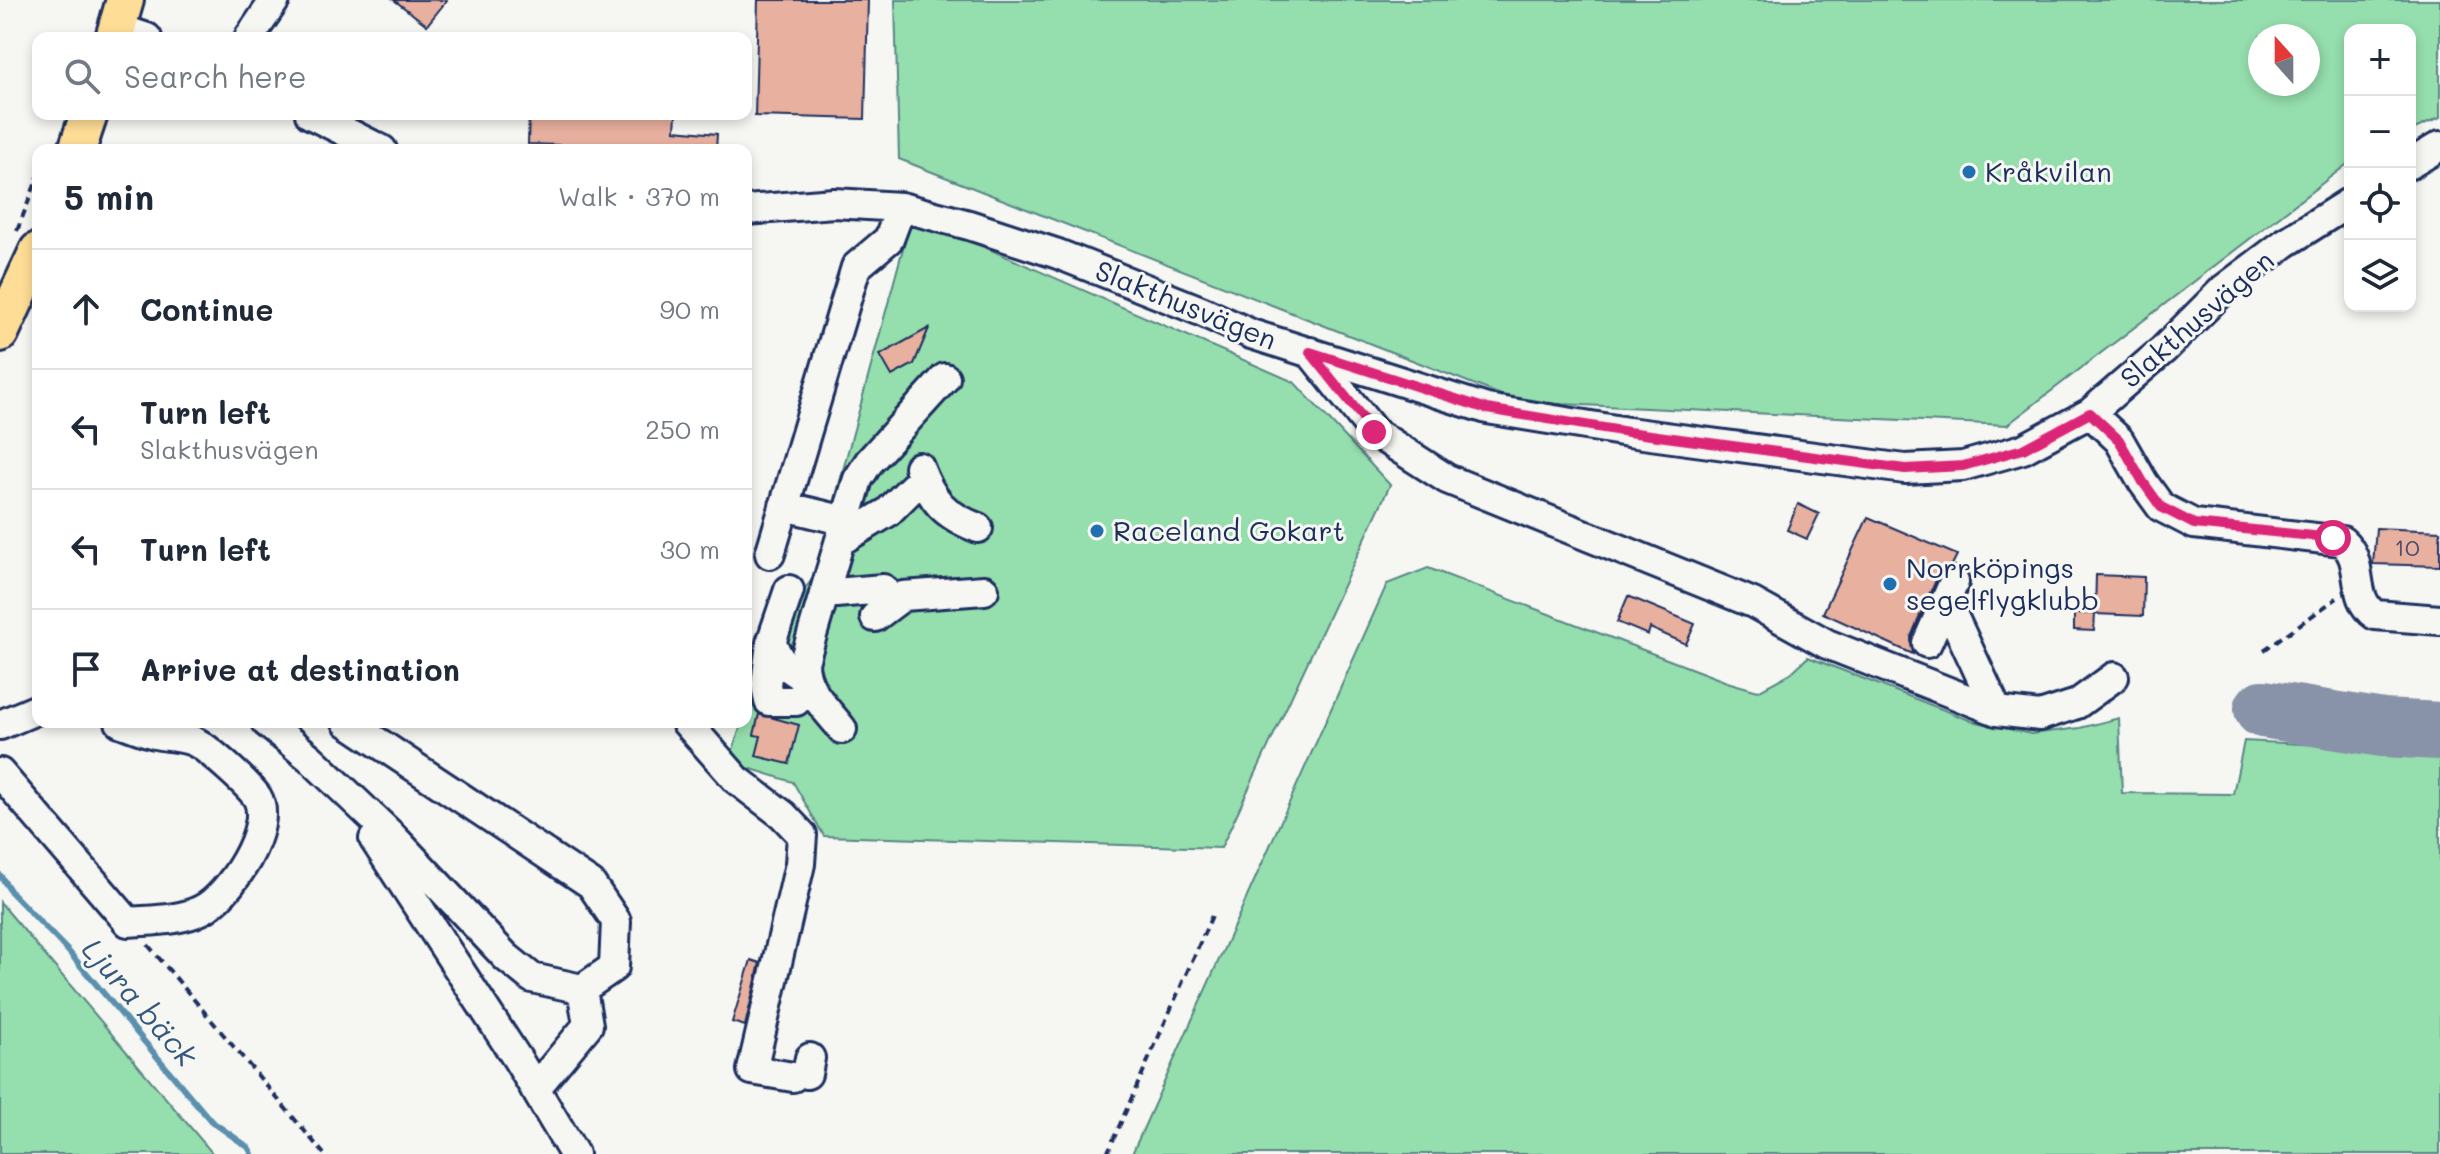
<!DOCTYPE html>
<html lang="en">
<head>
<meta charset="utf-8">
<style>
  body { margin:0; font-family:Mali,sans-serif; background:#f2f2f3; color:#1f2937 }
  .controls { position:absolute; right:24px; top:24px; display:grid; overflow:hidden; border-radius:16px; box-shadow:0 4px 12px #0003 }
  .controls button { width:72px; height:72px; display:grid; place-items:center; padding:0; border:0; border-bottom:2px solid #e0e1e3; background:#fff; color:#1f2937; font:40px sans-serif }
  .compass { position:absolute; left:2248px; top:24px; width:72px; height:72px; border-radius:50%; background:#fff; box-shadow:0 4px 12px #0003; rotate:339deg }
  .stop { position:absolute; width:24px; height:24px; margin:-18px; border:6px solid #db2777; border-radius:50%; background:#fff }
  .stop.end { background:#db2777; border-color:#fff; box-shadow:0 2px 8px #0008 }
  .list { margin:0; padding:0; list-style:none }
  h2 { display:flex; justify-content:space-between; align-items:center; height:104px; margin:0; padding:0 32px; font-size:34px }
  h2 small { font-size:26px; font-weight:400; color:#747a83 }
  .list li { display:grid; grid-template-columns:52px 1fr auto; gap:24px; align-items:center; box-sizing:border-box; height:120px; padding:0 32px; border-top:2px solid #e0e1e3 }
  .list b { display:block; font-size:30px; white-space:nowrap }
  .list p { margin:0; font-size:26px; white-space:nowrap; color:#747a83 }
  .list em { font-size:26px; font-style:normal; color:#747a83 }
  .icon { flex:none; width:44px; height:44px; fill:none; stroke:currentColor; stroke-width:2; stroke-linecap:round; stroke-linejoin:round }
  .map { position:relative; flex:none; width:2440px; height:1154px; overflow:hidden }
  .search { position:absolute; background:#fff; box-shadow:0 4px 12px #0003; left:32px; top:32px; width:720px; height:88px; display:flex; align-items:center; gap:20px; box-sizing:border-box; padding:0 28px; border-radius:16px; color:#747a83; font-size:30px }
  .panel { position:absolute; background:#fff; box-shadow:0 4px 12px #0003; left:32px; top:144px; width:720px; height:584px; border-radius:16px }
  .map>svg:first-child { display:block }
  .green { fill:#95dead; stroke:#588686; stroke-width:2; fill-rule:evenodd }
  .lines { fill:none; stroke-linecap:round; stroke-linejoin:round }
  .stream { stroke:#5a90ae; stroke-width:6 }
  .taxiway { stroke:#8892a8; stroke-width:58 }
  .building { fill:#e8b09f; stroke:#1b2f5e; stroke-width:2 }
  .minor-casing { stroke:#1b2f5e; stroke-width:34 }
  .major-casing { stroke:#1b2f5e; stroke-width:42 }
  .path { stroke:#1b2f5e; stroke-width:4; stroke-dasharray:8 6; stroke-linecap:butt }
  .minor { stroke:#f6f6f2; stroke-width:28 }
  .major { stroke:#fedd96; stroke-width:36 }
  .route { stroke:#db2777; stroke-width:10 }
  .poi-dot { fill:#1f6fb2; stroke:#f6f6f2; stroke-width:3 }
  .labels { text-anchor:middle; stroke-width:6; stroke-linejoin:round; paint-order:stroke }
  .number-label { font-size:24px; fill:#4e4f6e }
  .poi-label { font-size:28px; fill:#1b2f5e; stroke:#f6f6f2; text-anchor:start }
  .street-label { font-size:28px; fill:#1b2f5e; stroke:#f6f6f2 }
  .water-label { font-size:30px; font-style:italic; fill:#35587f; stroke:#f6f6f2 }
</style>
</head>
<body>
<div class="map">
<svg width="2440" height="1154" viewBox="0 0 2440 1154">
  <rect width="100%" height="100%" fill="#f6f6f2"/>
  <filter id="ink" filterUnits="userSpaceOnUse"><feTurbulence type="fractalNoise" baseFrequency=".0125" numOctaves="2"/><feDisplacementMap in="SourceGraphic" scale="16" xChannelSelector="R" yChannelSelector="G"/><feConvolveMatrix kernelMatrix="1 2 1 2 8 2 1 2 1" color-interpolation-filters="sRGB"/></filter>
  <g filter="url(#ink)">
    <!-- green -->
    <path class="green" d="M895,0H2440V118L2410,131V30H2350V162L2007,425L1519,402L899,159ZM2260,36H2308V84H2260Z
      M909,226L945,230L1294,382L1390,485L1221,848L824,836L793,782L729,762L742,722H746V709L770,632L814,577Z
      M1428,568L1727,682L1758,691L1791,673L1808,657L1972,721L2031,734L2080,728L2119,718L2122,793L2233,794L2244,741L2440,751V1154H1132L1387,584Z
      M0,902L213,1154H0Z"/>
    <g class="lines">
      <!-- stream -->
      <path class="stream" d="M0,875L11,892L69,952L211,1121L248,1147L252,1154"/>
      <!-- taxiway -->
      <path class="taxiway" d="M2263,709L2383,728L2440,731"/>
    </g>
    <!-- building -->
    <path class="building" d="M394,0H447L427,25Z
      M758,0H868L865,119L755,116Z
      M529,114H676L675,130L717,134L716,150L528,144Z
      M929,328L914,364L892,376L880,355Z
      M1798,504L1819,514L1807,539L1787,530Z
      M1868,517L1957,555L1952,565L1945,568L1939,574L1926,601L1911,637L1913,654L1823,613Z
      M2376,528L2440,531V566L2373,564Z
      M2096,575L2144,577L2143,616L2095,614Z
      M1628,596L1695,624L1686,644L1650,628L1648,635L1617,622Z
      M2074,613L2095,614L2094,631L2074,630Z
      M759,714L799,725L789,764L756,756L761,736L754,735Z
      M751,960L760,963L745,1026L732,1022Z"/>
    <g class="lines">
      <defs>
        <path id="minor" d="M117,28L147,38
          M249,38L275,0
          M310,114L382,150
          M2410,164L2440,146
          M746,210L834,203L901,207L969,225L1058,254L1201,311L1251,334L1487,409L1628,432L1905,469L1963,466L2023,449L2090,413L2163,350L2224,289L2285,243L2350,202
          M1310,352L1374,432L1447,479L1753,603L1827,644L1997,711L2040,716L2077,704L2114,677
          M2090,413L2119,440L2143,482L2161,507L2194,524L2342,541C2366,561 2349,597 2375,615L2440,620
          M919,467C932,501 944,515 978,528
          M784,506L846,521
          M840,541L888,512L913,487
          M770,554L856,267L889,239L901,207
          M789,590L771,643L782,663L804,678
          M824,594L883,589
          M1941,609L1953,616L1997,711
          M875,617L903,596L984,590
          M771,643L766,685L769,701H796L810,688
          M1927,643L1954,582
          M266,722L310,758L391,835L506,957L532,978L582,989L614,967L616,921L591,884L347,722
          M686,722L737,780L783,815L802,835L800,864L752,1070L793,1077
          M0,725L38,709
          M842,729C826,708 804,690 804,662L858,479L869,462L945,378
          M0,773L128,922C152,920 179,921 201,910C229,897 275,827 257,797C249,785 210,750 197,743C185,736 168,737 155,734C143,731 131,726 120,722
          M374,839L518,1060L574,1154
          M807,1074L810,1058
          M535,1089L588,1025L582,989"/>
        <path id="major" d="M114,38L125,0
          M77,150L89,114
          M0,333L38,251"/>
      </defs>
      <!-- minor casing -->
      <use href="#minor" class="minor-casing"/>
      <!-- major casing -->
      <use href="#major" class="major-casing"/>
      <!-- path -->
      <path class="path" d="M17,231L38,177
        M2264,650L2337,598
        M148,945L324,1154
        M1107,1154L1214,911"/>
      <!-- minor -->
      <use href="#minor" class="minor"/>
      <!-- major -->
      <use href="#major" class="major"/>
    </g>
  </g>
  <g class="lines" filter="url(#ink)">
    <!-- route -->
    <path class="route" d="M1374,432L1310,352L1487,409L1628,432L1905,469L1963,466L2023,449L2090,413L2119,440L2143,482L2161,507L2194,524L2333,538"/>
  </g>
  <!-- markers -->
  <g class="poi-dot">
    <circle cx="1969" cy="172" r="8"/>
    <circle cx="1097" cy="531" r="8"/>
    <circle cx="1890" cy="584" r="8"/>
  </g>
  <g class="labels">
    <!-- number labels -->
    <g class="number-label">
      <text x="2407" y="556">10</text>
    </g>
    <!-- poi labels -->
    <g class="poi-label">
      <text x="1985" y="182">Kråkvilan</text>
      <text x="1113" y="541">Raceland Gokart</text>
      <text x="1906" y="578">Norrköpings<tspan x="1906" dy="32">segelflygklubb</tspan></text>
    </g>
    <!-- street labels -->
    <g class="street-label">
      <text transform="translate(1186 305) rotate(22)" y="10">Slakthusvägen</text>
      <text transform="translate(2197 319) rotate(-41)" y="10">Slakthusvägen</text>
    </g>
    <!-- water labels -->
    <g class="water-label">
      <text transform="translate(139 1003) rotate(49)" y="10">Ljura bäck</text>
    </g>
  </g>
</svg>
<div class="controls">
<button>+</button>
<button>−</button>
<button><svg class="icon" aria-label="locate" viewBox="0 0 24 24"><circle cx="12" cy="12" r="6"/><path d="M12 2v4M12 18v4M2 12h4M18 12h4"/></svg></button>
<button><svg class="icon" aria-label="layers" viewBox="0 0 24 24"><path d="M12 4l9 5-9 5-9-5zM3 14l9 5 9-5"/></svg></button>
</div>
<svg class="compass" viewBox="-18 -18 36 36"><path d="M0-13l5 13h-10z" fill="#e53935"/><path d="M0 13l5-13h-10z" fill="#747a83"/></svg>
<div class="stop" style="left:2333px;top:538px"></div>
<div class="stop end" style="left:1374px;top:432px"></div>
<div class="search"><svg class="icon" aria-label="search" viewBox="0 0 24 24"><circle cx="10" cy="10" r="6"/><path d="M15 15l6 6"/></svg>Search here</div>
<section class="panel">
<h2>5 min<small>Walk · 370 m</small></h2>
<ul class="list">
<li><svg class="icon" aria-label="ahead" viewBox="0 0 24 24"><path d="M12 20V5M6 11l6-6 6 6"/></svg><div><b>Continue</b></div><em>90 m</em></li>
<li><svg class="icon" aria-label="left" viewBox="0 0 24 24"><path d="M17 20v-9H6M10 6l-5 5 5 5"/></svg><div><b>Turn left</b><p>Slakthusvägen</p></div><em>250 m</em></li>
<li><svg class="icon" aria-label="left" viewBox="0 0 24 24"><path d="M17 20v-9H6M10 6l-5 5 5 5"/></svg><div><b>Turn left</b></div><em>30 m</em></li>
<li><svg class="icon" aria-label="arrive" viewBox="0 0 24 24"><path d="M6 21V4h12l-3 4 3 4H6"/></svg><div><b>Arrive at destination</b></div></li>
</ul>
</section>
</div>
</body>
</html>
